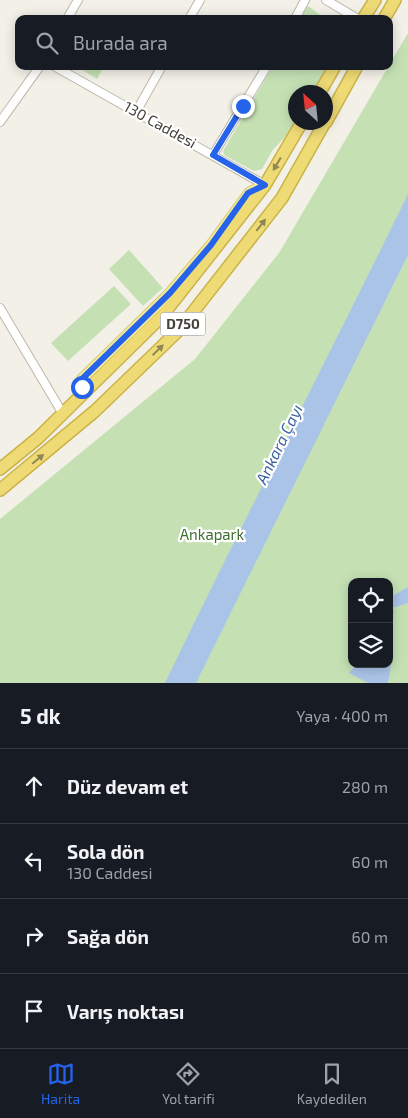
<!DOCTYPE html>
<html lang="tr">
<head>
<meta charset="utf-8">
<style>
  body { margin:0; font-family:"Exo 2",sans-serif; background:#20242c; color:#f1f3f6 }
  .controls { position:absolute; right:15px; bottom:15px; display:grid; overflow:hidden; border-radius:10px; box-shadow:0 2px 12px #0003 }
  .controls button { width:45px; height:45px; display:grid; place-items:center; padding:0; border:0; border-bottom:1px solid #363941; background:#171b24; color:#f1f3f6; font:25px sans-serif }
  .compass { position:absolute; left:288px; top:85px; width:45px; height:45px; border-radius:50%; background:#171b24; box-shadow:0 2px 12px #0003; rotate:333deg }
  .stop { position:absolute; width:15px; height:15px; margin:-11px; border:4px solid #2563eb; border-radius:50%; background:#fff }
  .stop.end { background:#2563eb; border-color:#fff; box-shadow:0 1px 5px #0008 }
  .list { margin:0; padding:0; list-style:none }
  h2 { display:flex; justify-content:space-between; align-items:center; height:65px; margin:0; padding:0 20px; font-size:21px }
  h2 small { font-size:16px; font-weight:400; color:#9ea1a6 }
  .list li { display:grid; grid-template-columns:32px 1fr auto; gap:15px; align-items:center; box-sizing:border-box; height:75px; padding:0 20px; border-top:1px solid #363941 }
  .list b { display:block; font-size:19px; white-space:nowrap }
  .list p { margin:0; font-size:16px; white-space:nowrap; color:#9ea1a6 }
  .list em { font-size:16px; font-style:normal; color:#9ea1a6 }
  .icon { flex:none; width:28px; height:28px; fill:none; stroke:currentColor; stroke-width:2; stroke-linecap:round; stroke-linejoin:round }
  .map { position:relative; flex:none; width:408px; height:683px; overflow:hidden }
  .search { position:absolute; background:#171b24; box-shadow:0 2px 12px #0003; left:15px; right:15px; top:15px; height:55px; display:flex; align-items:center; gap:12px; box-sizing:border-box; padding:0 18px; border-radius:10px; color:#9ea1a6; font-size:19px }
  .sheet { height:365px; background:#171b24 }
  nav { display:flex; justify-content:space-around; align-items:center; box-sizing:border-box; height:70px; border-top:1px solid #363941; background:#171b24; font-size:14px; color:#9ea1a6 }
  nav a { display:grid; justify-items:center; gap:2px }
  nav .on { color:#2563eb }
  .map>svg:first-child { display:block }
  .green { fill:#c5e1b4; fill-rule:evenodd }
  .water { fill:#aac4e8 }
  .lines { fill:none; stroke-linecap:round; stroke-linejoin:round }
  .minor-casing { stroke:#bcb9ab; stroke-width:10 }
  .major-casing { stroke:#d6c971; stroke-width:12 }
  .highway-casing { stroke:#cbb247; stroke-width:14 }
  .minor { stroke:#fff; stroke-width:8 }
  .major { stroke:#f3ea9f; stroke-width:10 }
  .highway { stroke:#eedb76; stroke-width:11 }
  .oneway { fill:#908653 }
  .route { stroke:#2563eb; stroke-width:6 }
  .labels { text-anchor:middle; stroke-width:4.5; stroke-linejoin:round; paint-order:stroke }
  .shield { fill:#fff; stroke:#7c7a73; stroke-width:1 }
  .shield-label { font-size:14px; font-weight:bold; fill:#444137 }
  .street-label { font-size:15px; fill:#444137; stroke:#fff }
  .park-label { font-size:15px; fill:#3d6f31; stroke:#fff }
  .water-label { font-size:16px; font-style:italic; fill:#3c66a3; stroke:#fff }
</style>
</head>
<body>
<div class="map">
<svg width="408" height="683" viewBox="0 0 408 683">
  <rect width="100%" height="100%" fill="#f2f0e7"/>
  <!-- green -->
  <path class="green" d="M308,6L326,19H300Z
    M408,33V683H0V519L195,359L279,253ZM352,582H389V664H352Z
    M76,66H104L97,79Z
    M273,66H328L313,92H296V125L272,151L262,169L254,171L224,155L223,151Z
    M129,250L163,288L143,306L109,269Z
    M114,286L131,304L68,361L51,343Z"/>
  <!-- water -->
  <path class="water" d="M408,194V255L196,683H165C244,519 328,358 408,194Z
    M408,587V603L396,607H389V598Z
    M389,611H395L391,620L393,653L388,683H368L349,673L356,664H389Z"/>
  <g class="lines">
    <defs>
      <path id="minor" d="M326,0L358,19
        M67,19L78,0
        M189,19L200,0
        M295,19L305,0
        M54,66L265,185
        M136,112L162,66
        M0,122L40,66
        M213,155L267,66
        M0,308L63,414"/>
      <path id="major" d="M84,393L81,382L82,379L170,293L211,245L249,193L264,185"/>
      <path id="highway" d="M363,19L375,0
        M384,19L395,0
        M320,92L335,66
        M326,122L357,66
        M0,469L38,438L162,316L265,185L302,122
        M0,490L95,411L179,330L282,198L325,122"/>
    </defs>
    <!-- minor casing -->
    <use href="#minor" class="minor-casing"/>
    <!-- major casing -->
    <use href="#major" class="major-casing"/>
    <!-- highway casing -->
    <use href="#highway" class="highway-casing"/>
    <!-- minor -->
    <use href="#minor" class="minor"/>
    <!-- major -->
    <use href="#major" class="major"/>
    <!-- highway -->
    <use href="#highway" class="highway"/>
  </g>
  <!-- one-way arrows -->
  <defs><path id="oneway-solid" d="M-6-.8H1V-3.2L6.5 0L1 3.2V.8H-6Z" transform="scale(1.25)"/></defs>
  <g class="oneway">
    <use href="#oneway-solid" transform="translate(277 164) rotate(121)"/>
    <use href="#oneway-solid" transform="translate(261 225) rotate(-52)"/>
    <use href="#oneway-solid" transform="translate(158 350) rotate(-44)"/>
    <use href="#oneway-solid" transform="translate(38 459) rotate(-39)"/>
  </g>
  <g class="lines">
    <!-- route -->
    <path class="route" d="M82,387L81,382L82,379L170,293L211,245L248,193L265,185L213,155L243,106"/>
  </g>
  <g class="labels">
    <!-- shield labels -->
    <rect class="shield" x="160.5" y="312.5" width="45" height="23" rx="4"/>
    <g class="shield-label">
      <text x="183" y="329">D750</text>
    </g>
    <!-- street labels -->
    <g class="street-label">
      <text transform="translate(160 125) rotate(29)" y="5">130 Caddesi</text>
    </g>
    <!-- park labels -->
    <g class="park-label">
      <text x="212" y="540">Ankapark</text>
    </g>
    <!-- water labels -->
    <g class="water-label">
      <text transform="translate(279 444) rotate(-64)" y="6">Ankara Çayı</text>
    </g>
  </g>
</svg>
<div class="controls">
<button><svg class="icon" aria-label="locate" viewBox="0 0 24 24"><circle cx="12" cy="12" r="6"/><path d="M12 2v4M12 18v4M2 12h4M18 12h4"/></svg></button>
<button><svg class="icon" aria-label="layers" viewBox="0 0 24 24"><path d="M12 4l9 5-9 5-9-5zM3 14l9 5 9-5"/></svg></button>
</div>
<svg class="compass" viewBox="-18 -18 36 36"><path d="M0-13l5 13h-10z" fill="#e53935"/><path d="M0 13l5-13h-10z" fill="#9ea1a6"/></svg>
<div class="stop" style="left:82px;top:387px"></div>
<div class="stop end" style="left:243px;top:106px"></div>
<div class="search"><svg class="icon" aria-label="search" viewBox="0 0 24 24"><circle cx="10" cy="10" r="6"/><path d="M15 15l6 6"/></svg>Burada ara</div>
</div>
<section class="sheet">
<h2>5 dk<small>Yaya · 400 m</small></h2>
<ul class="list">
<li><svg class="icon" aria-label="ahead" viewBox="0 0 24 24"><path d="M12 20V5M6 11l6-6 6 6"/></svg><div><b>Düz devam et</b></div><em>280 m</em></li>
<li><svg class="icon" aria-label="left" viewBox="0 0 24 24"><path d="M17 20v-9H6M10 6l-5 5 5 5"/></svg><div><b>Sola dön</b><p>130 Caddesi</p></div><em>60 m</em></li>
<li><svg class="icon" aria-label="right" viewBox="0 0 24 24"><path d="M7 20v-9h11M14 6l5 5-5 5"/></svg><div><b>Sağa dön</b></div><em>60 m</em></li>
<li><svg class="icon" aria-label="arrive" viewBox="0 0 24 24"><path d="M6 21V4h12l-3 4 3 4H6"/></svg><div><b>Varış noktası</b></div></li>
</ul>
</section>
<nav>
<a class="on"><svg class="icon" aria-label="map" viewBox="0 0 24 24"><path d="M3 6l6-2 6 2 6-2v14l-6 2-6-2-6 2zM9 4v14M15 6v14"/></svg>Harita</a>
<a><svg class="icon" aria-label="directions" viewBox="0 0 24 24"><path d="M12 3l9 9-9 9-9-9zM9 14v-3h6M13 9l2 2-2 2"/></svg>Yol tarifi</a>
<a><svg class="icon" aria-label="saved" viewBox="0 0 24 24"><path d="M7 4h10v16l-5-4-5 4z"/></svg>Kaydedilen</a>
</nav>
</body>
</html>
